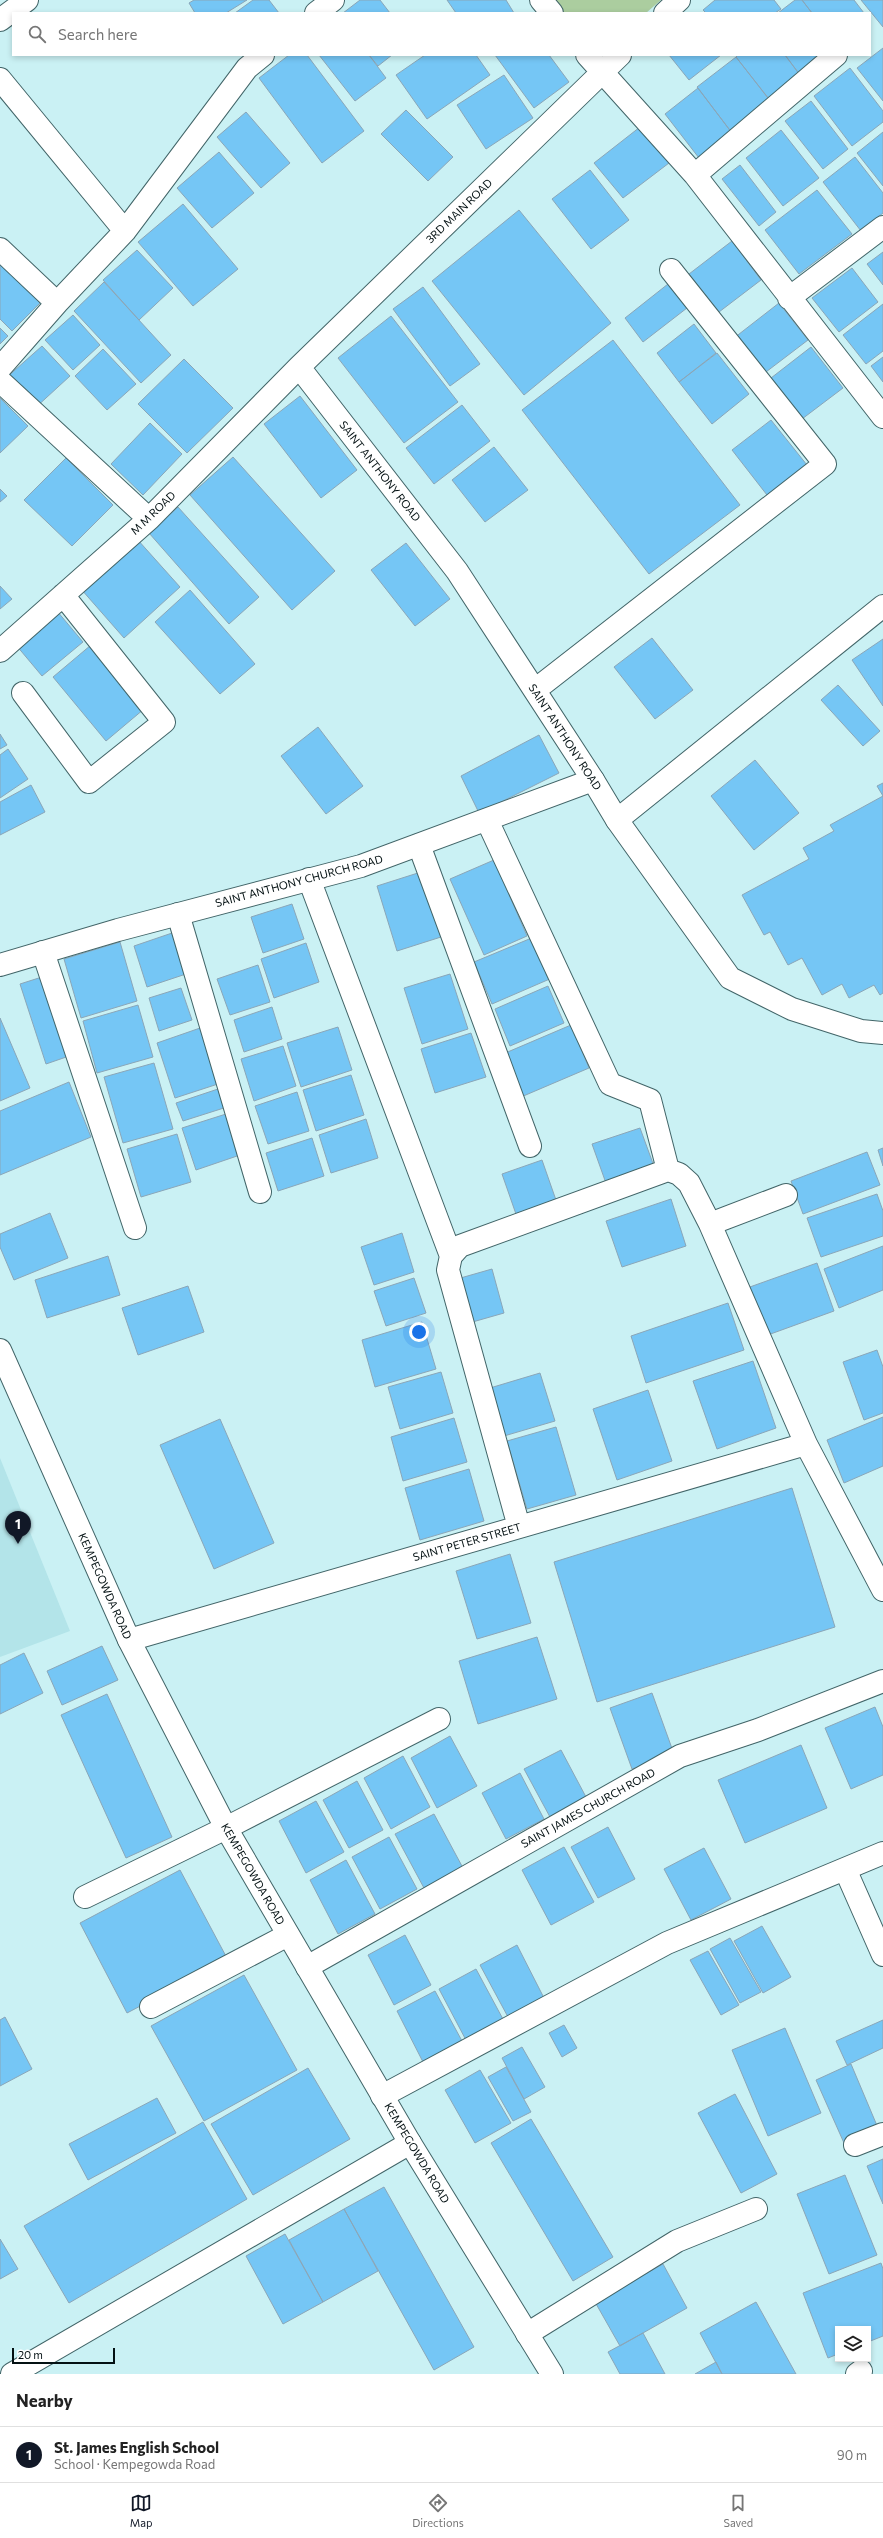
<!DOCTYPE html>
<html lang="en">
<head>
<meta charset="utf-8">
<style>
  body { margin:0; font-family:Commissioner,sans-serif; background:#f6f6f6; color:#222 }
  .controls { position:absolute; right:12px; bottom:12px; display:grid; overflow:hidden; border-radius:0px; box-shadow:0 2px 6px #0003 }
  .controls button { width:36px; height:36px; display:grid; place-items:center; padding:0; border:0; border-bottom:1px solid #e0e0e0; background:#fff; color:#222; font:20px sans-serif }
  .scale { position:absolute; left:12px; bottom:10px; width:103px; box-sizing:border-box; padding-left:4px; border:2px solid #041113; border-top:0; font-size:11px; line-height:14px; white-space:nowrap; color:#041113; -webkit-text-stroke:3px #fff; paint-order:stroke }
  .you { position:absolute; left:419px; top:1332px; width:14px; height:14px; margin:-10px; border:3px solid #fff; border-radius:50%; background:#1a73e8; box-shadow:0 0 0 6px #1a73e833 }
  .badge { display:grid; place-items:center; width:26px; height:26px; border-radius:50%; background:#111827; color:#fff; font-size:13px; font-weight:700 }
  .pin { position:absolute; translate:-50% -33px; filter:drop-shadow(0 1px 2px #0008) }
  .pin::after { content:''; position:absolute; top:21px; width:14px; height:12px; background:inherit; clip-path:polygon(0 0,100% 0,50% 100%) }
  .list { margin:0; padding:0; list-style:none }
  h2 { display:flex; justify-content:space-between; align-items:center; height:52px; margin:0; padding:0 16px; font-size:17px }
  h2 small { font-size:13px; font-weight:400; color:#767676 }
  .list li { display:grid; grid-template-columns:26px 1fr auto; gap:12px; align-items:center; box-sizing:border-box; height:56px; padding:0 16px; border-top:1px solid #e0e0e0 }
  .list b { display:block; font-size:15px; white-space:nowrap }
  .list p { margin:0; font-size:13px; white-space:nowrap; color:#767676 }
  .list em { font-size:13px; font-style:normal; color:#767676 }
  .icon { flex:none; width:22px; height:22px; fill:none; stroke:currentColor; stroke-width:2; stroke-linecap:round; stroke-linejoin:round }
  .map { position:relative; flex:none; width:883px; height:2374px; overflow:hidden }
  .search { position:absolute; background:#fff; box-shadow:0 2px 6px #0003; left:12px; right:12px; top:12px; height:44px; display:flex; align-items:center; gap:10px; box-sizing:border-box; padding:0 14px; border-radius:0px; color:#767676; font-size:15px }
  .sheet { height:108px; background:#fff }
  nav { display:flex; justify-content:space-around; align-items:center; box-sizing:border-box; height:56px; border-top:1px solid #e0e0e0; background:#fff; font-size:11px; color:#767676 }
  nav a { display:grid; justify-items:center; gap:2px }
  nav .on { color:#111827 }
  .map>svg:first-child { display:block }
  .built { fill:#b3e4e9 }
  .green { fill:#abcd9f }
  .building { fill:#75c6f5; stroke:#8aa6b8 }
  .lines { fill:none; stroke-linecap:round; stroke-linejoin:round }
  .minor-casing { stroke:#426568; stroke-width:24 }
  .tertiary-casing { stroke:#426568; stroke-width:24 }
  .minor { stroke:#fff; stroke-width:22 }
  .tertiary { stroke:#fff; stroke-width:22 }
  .labels { text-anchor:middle; stroke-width:3.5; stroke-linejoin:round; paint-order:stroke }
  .street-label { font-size:11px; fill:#041113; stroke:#fff }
</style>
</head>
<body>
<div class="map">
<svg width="883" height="2374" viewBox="0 0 883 2374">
  <rect width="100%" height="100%" fill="#caf1f4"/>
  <!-- built -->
  <path class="built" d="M0,1458L70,1631L0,1657Z"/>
  <!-- green -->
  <path class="green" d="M553,0H661L646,13H563Z"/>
  <!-- building -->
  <path class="building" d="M194,0H247L226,13H195L189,3Z
    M253,0H269L279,13H235Z
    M360,0H380L390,13H343Z
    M447,0H506L514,13H456Z
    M715,0H774L781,9L775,13H706L703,10Z
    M795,0H802L812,13H778Z
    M802,0H854L864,13H812Z
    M861,0H883V27Z
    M883,48V101L857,68Z
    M289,55H307L364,131L322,163L259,78Z
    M319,55H369L386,78L355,101Z
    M369,55H392L378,66Z
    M425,55H476L490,75L427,119L396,75Z
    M495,55H549L569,82L534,108Z
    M669,55H721L689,80Z
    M738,55H785L800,75L769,99L736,57Z
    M785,55H827L800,75Z
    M736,57L771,102L732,133L697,87Z
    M850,68L883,111V122L852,146L814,96Z
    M504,75L533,118L486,149L457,105Z
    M698,88L732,133L699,158L665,114Z
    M811,101L848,149L823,169L785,121Z
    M406,110L453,157L428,181L381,134Z
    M246,112L290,163L261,188L217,137Z
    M640,127L669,163L623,198L594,163Z
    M781,130L819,178L783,206L746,158Z
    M883,132V186L857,153Z
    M219,152L254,193L212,228L177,188Z
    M855,157L883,193V213L861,231L823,182Z
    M740,165L776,212L759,226L722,179Z
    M590,170L629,220L591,249L552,199Z
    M817,190L852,234L799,274L765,230Z
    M183,204L238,269L193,306L138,242Z
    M519,210L611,323L524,395L432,281Z
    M732,241L761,280L719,312L689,274Z
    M137,250L173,288L139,320L103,280Z
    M883,252V285L867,264Z
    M0,263L40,303L12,331L0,319Z
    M852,268L878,302L839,332L812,298Z
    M104,282L171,355L141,383L74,311Z
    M668,284L687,308L643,342L625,318Z
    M423,287L480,364L450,386L393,309Z
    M779,303L808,340L762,375L734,338Z
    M883,304V351L866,364L843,335Z
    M73,315L100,345L73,370L45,340Z
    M391,316L458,402L404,443L338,358Z
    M694,324L716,353L679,382L657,353Z
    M0,328L8,336L0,344Z
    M613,340L740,505L649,574L522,410Z
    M42,346L70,376L34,409L6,378Z
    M811,347L843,388L802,419L771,378Z
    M103,349L136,384L107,410L75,376Z
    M717,353L749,394L712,424L679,382Z
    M883,357V382L871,366Z
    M184,359L233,408L187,453L138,404Z
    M300,396L357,470L321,498L264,424Z
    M0,398L28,426L0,453Z
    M462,405L490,441L434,484L406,448Z
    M771,420L807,465L767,495L732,450Z
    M150,423L182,454L143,495L111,464Z
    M494,447L528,490L485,522L452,480Z
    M233,457L335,571L292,610L190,495Z
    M66,458L113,505L72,546L24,500Z
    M0,489L7,496L0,502Z
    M178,507L259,597L229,624L149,533Z
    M137,539L180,587L124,638L81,589Z
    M406,543L450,599L415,626L371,570Z
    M0,586L12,599L0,609Z
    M190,590L255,664L220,694L155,622Z
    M57,611L83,642L42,676L16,645Z
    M652,638L693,690L655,719L614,667Z
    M883,639V706L852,660Z
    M91,645L144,709L106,741L53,677Z
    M838,685L880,731L863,746L821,700Z
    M318,727L363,786L326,814L281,756Z
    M0,734L7,745L0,749Z
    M539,735L559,773L479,813L461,776Z
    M8,749L28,779L0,798V755Z
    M755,760L799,813L754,850L711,796Z
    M883,783V796L877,786Z
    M31,785L45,812L0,835V802Z
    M883,796V993L880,995L874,985L849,998L842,984L822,995L802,958L788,965L770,932L764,935L742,895L809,859L803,848L834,831L830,825Z
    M494,860L527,936L484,955L450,879Z
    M421,872L441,937L397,951L377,886Z
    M292,904L304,939L263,953L251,917Z
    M175,932L189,973L147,987L134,946Z
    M534,937L552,978L492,1004L474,962Z
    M120,942L137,1001L81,1018L64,959Z
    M306,943L319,982L274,998L261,959Z
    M258,965L270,1002L230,1015L217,979Z
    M450,974L468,1029L422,1044L404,988Z
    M45,976L72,1055L46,1064L20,984Z
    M548,986L564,1023L510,1046L495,1009Z
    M181,988L192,1020L159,1031L149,998Z
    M138,1005L153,1057L97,1073L83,1021Z
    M272,1007L282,1039L244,1052L234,1020Z
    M0,1018L30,1088L0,1101Z
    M571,1025L589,1068L521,1097L503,1054Z
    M203,1027L221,1083L175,1098L157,1043Z
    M338,1027L352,1070L301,1087L287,1043Z
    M471,1033L486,1077L435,1093L421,1049Z
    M283,1046L296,1086L254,1101L241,1059Z
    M154,1063L173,1129L123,1143L104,1077Z
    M351,1075L364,1115L316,1131L303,1090Z
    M69,1082L91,1137L0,1175V1111Z
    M221,1088L227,1107L183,1121L176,1103Z
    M297,1092L309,1131L268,1144L255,1106Z
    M226,1114L240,1155L196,1170L182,1128Z
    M366,1119L378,1158L331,1173L319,1135Z
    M640,1128L655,1169L607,1186L592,1144Z
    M177,1134L191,1182L141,1197L127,1149Z
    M312,1138L324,1176L278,1191L266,1153Z
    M883,1148V1166L878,1150Z
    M867,1152L880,1185L803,1214L791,1181Z
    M542,1160L557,1203L517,1217L502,1174Z
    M877,1194L883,1211V1236L821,1257L807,1218Z
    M671,1199L686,1246L622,1267L606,1221Z
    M50,1213L68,1258L14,1280L0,1247V1234Z
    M402,1233L414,1272L374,1285L361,1247Z
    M883,1246V1290L839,1308L824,1269Z
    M108,1256L120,1295L47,1318L35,1280Z
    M817,1263L834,1311L765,1336L747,1288Z
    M492,1269L504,1313L469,1323L457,1279Z
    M414,1278L426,1313L386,1326L374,1291Z
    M188,1286L204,1332L138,1355L122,1308Z
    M728,1303L744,1350L646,1383L631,1336Z
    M422,1322L436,1369L375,1387L362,1340Z
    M877,1350L883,1367V1413L864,1420L843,1362Z
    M753,1361L776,1428L717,1449L693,1381Z
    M441,1372L453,1413L400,1429L388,1387Z
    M540,1373L555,1421L504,1436L490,1388Z
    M648,1390L672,1461L617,1480L593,1409Z
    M883,1417V1466L844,1483L827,1440Z
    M454,1418L467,1462L403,1481L391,1437Z
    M220,1419L274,1543L214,1569L160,1445Z
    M556,1427L576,1495L527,1509L507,1441Z
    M469,1469L484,1521L420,1540L405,1488Z
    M792,1488L835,1627L597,1702L554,1562Z
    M510,1554L531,1623L477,1639L456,1571Z
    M537,1637L557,1699L478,1724L459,1661Z
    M102,1646L118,1680L62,1705L47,1671Z
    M24,1653L43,1693L0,1714V1665Z
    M652,1693L674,1754L632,1769L610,1708Z
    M107,1694L172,1837L126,1858L61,1715Z
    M875,1707L883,1727V1775L851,1789L825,1728Z
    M450,1736L477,1786L437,1808L411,1758Z
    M801,1745L827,1808L745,1843L718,1780Z
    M561,1750L586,1797L550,1817L524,1769Z
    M403,1756L430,1807L391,1829L364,1778Z
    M520,1773L544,1819L506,1839L482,1793Z
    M357,1781L383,1830L349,1848L323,1800Z
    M316,1801L344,1852L306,1873L279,1821Z
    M434,1814L463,1868L424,1888L395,1834Z
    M608,1827L635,1879L598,1898L571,1847Z
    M389,1837L417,1889L380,1909L352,1857Z
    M564,1847L594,1902L551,1925L522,1870Z
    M704,1848L731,1899L691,1920L664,1869Z
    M346,1860L375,1914L338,1934L310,1880Z
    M180,1870L228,1960L127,2013L80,1923Z
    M762,1926L791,1977L763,1993L734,1941Z
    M405,1935L431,1985L394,2005L368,1955Z
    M730,1938L761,1992L740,2003L710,1949Z
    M517,1945L544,1998L508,2017L480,1965Z
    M708,1951L739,2005L721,2015L690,1960Z
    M476,1969L504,2021L467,2042L439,1989Z
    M244,1975L297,2070L204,2121L151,2026Z
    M435,1991L462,2041L423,2062L397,2011Z
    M5,2017L32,2069L0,2086V2020Z
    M883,2020V2048L847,2065L836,2041Z
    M564,2025L577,2048L562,2057L549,2033Z
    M785,2028L821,2113L768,2136L732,2050Z
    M522,2047L545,2087L524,2099L502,2058Z
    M851,2064L878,2128L844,2143L816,2080Z
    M506,2067L531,2112L513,2121L488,2077Z
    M308,2068L350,2139L253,2195L211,2124Z
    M480,2070L511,2123L475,2143L445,2090Z
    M735,2094L777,2174L741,2193L698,2113Z
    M157,2098L176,2133L88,2180L69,2144Z
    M531,2119L613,2257L573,2281L491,2143Z
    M203,2122L247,2199L69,2303L24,2226Z
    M883,2159V2204L867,2166Z
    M845,2175L877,2255L829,2274L797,2194Z
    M384,2187L474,2347L434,2370L344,2209Z
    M344,2209L378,2271L323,2302L289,2240Z
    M285,2234L323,2302L283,2324L246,2256Z
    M0,2239L18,2269L0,2279Z
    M881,2263L883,2269V2336L868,2342V2329H838V2354L828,2358L803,2293Z
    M663,2264L687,2308L620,2346L595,2302Z
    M756,2302L796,2374H722L700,2333Z
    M643,2333L665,2374H620L608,2352Z
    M716,2362L722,2374H695Z"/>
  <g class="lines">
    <defs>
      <path id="minor" d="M541,0L552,13
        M316,13L333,0
        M665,13L679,0
        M0,20L27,0
        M587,55L695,175L883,417
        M0,79L125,231
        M695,175L836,55
        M0,249L57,303
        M789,298L883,227
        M299,367L457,571L593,780
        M0,368L57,303L125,231L247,68L263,55
        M0,381L149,519
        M0,651L149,519L299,367L620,55
        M535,690L825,464L671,270
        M23,693L89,782L164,722L63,595
        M487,820L610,1084L650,1100L668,1170
        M617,820L883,606
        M419,845L530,1146
        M309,879L451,1256
        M178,914L260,1192
        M43,952L135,1228
        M710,1224L786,1195
        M519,1527L448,1270L451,1256L460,1246L668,1170L679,1174L689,1183L710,1224L806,1444L883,1590
        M129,1640L806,1444
        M845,1869L883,1955
        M85,1897L226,1828L439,1719
        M307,1967L680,1756L758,1730L883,1681
        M151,2007L288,1935
        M382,2096L667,1943L883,1853
        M855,2145L883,2134
        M527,2334L677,2241L756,2209
        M12,2374L410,2143
        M857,2374L861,2371"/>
      <path id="tertiary" d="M0,965L118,930L361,866L593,780L617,820L730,978L792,1009L861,1031L883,1033
        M0,1350L129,1640L226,1828L410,2143L552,2374"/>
    </defs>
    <!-- minor casing -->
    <use href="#minor" class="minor-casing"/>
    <!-- tertiary casing -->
    <use href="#tertiary" class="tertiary-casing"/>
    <!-- minor -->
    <use href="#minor" class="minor"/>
    <!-- tertiary -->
    <use href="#tertiary" class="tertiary"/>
  </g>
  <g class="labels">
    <!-- street labels -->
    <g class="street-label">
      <text transform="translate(459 211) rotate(-44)" y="4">3RD MAIN ROAD</text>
      <text transform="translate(380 471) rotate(52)" y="4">SAINT ANTHONY ROAD</text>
      <text transform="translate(153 513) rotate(-44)" y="4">M M ROAD</text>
      <text transform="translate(565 737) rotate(57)" y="4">SAINT ANTHONY ROAD</text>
      <text transform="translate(299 881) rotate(-15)" y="4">SAINT ANTHONY CHURCH ROAD</text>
      <text transform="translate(467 1542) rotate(-16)" y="4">SAINT PETER STREET</text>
      <text transform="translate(105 1586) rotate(66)" y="4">KEMPEGOWDA ROAD</text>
      <text transform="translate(588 1808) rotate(-29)" y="4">SAINT JAMES CHURCH ROAD</text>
      <text transform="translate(253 1874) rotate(60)" y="4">KEMPEGOWDA ROAD</text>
      <text transform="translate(417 2153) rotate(59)" y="4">KEMPEGOWDA ROAD</text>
    </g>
  </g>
</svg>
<div class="controls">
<button><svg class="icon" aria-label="layers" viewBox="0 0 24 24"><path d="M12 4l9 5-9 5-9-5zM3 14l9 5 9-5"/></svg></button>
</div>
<div class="scale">20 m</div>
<div class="you"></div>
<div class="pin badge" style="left:18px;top:1544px">1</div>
<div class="search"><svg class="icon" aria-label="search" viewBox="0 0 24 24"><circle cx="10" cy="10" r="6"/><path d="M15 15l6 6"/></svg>Search here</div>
</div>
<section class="sheet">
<h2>Nearby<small></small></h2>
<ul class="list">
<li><span class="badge">1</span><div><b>St. James English School</b><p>School · Kempegowda Road</p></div><em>90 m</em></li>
</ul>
</section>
<nav>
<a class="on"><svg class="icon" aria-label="map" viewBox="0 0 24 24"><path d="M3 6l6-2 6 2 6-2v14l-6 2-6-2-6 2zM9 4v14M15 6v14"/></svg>Map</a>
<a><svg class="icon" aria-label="directions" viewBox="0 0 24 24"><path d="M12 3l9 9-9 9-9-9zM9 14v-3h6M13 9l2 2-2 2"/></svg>Directions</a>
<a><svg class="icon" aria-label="saved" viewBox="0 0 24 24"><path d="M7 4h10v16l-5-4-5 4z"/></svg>Saved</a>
</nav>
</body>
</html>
